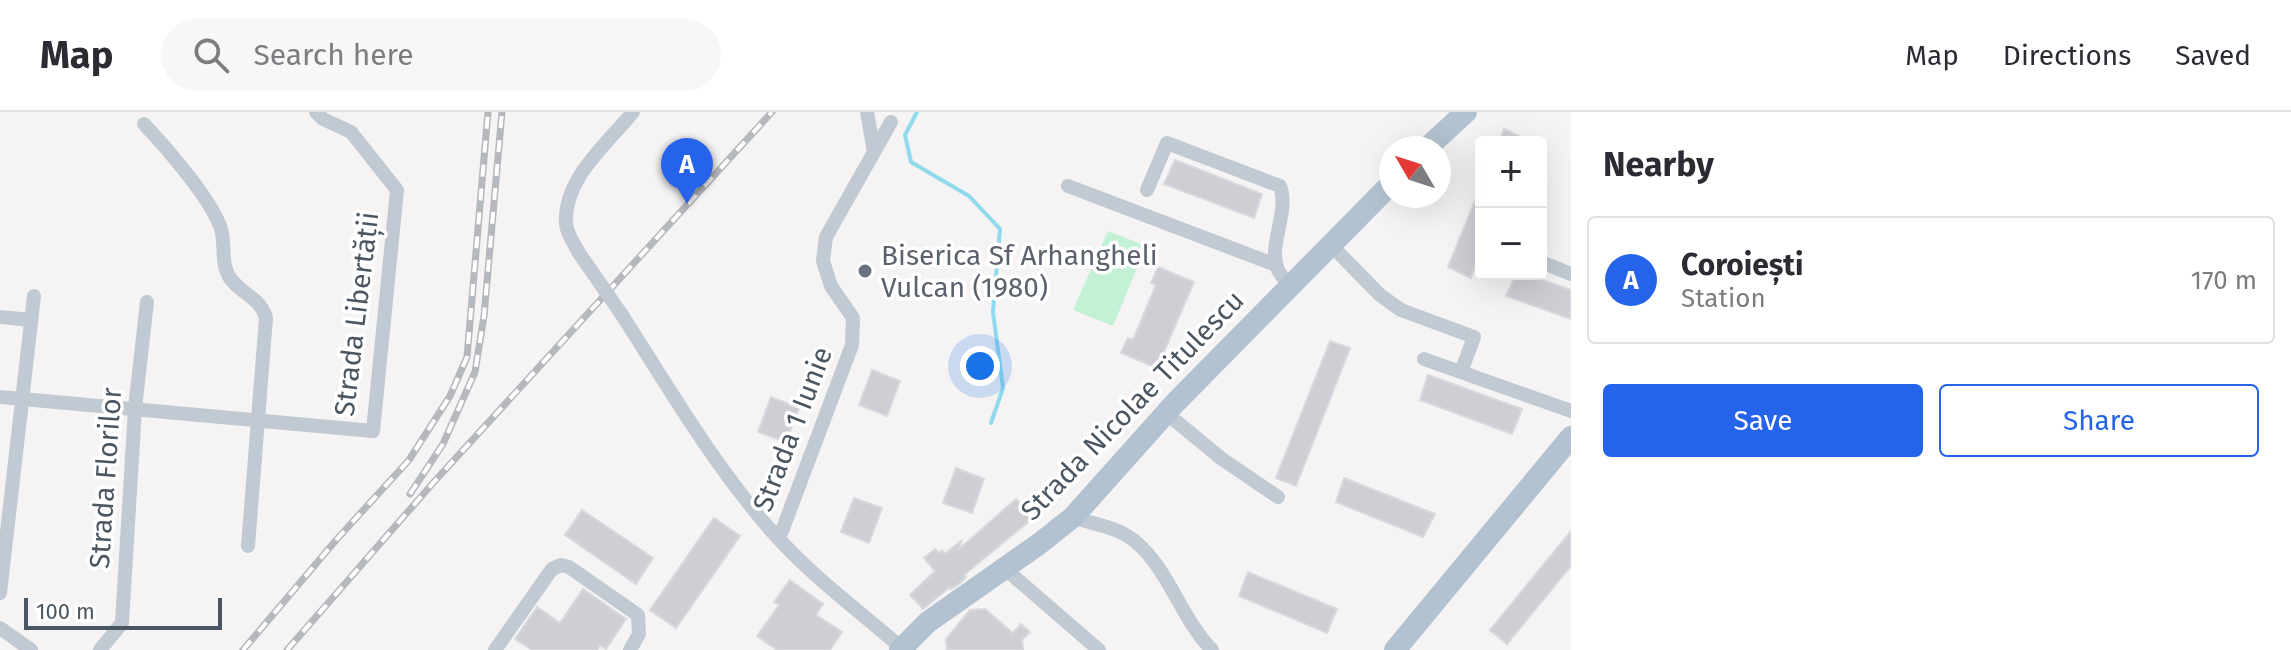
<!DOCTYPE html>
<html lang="en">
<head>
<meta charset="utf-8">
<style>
  body { margin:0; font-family:"Fira Sans",sans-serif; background:#f7f7f7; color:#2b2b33 }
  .controls { position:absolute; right:24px; top:24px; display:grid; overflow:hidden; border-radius:8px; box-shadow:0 8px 32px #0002 }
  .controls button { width:72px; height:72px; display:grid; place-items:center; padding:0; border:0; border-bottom:2px solid #e1e1e2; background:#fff; color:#2b2b33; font:40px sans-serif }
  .compass { position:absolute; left:1379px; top:24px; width:72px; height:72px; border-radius:50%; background:#fff; box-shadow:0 8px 32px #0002; rotate:309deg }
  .scale { position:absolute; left:24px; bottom:20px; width:198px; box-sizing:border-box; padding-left:8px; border:4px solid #4a5661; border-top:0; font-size:22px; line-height:28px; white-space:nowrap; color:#4a5661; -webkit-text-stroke:6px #fff; paint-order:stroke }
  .you { position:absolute; left:980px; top:254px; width:28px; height:28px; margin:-20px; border:6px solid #fff; border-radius:50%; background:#1a73e8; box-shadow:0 0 0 12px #1a73e833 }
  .badge { display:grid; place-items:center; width:52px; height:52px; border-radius:50%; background:#2563eb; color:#fff; font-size:26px; font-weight:700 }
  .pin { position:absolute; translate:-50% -66px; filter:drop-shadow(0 2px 4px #0008) }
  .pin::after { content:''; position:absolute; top:42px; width:28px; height:24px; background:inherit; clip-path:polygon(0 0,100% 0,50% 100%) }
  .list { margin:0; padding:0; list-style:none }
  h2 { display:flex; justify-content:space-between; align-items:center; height:104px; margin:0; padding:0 32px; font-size:34px }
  h2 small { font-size:26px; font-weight:400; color:#7c7c81 }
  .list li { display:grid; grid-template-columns:52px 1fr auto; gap:24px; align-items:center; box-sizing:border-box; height:128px; margin:0 16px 16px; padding:0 16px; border:2px solid #e1e1e2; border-radius:8px }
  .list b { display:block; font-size:30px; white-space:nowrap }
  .list p { margin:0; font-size:26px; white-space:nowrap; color:#7c7c81 }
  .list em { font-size:26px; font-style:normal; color:#7c7c81 }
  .actions { display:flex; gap:16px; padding:24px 32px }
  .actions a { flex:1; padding:18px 0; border:2px solid #2563eb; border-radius:8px; text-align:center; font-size:28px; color:#2563eb }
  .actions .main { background:#2563eb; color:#fff }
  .icon { flex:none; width:44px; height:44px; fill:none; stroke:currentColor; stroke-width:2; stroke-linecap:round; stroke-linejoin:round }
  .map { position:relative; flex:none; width:1571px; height:538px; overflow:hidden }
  header { display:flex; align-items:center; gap:48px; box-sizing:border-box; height:112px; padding:0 40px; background:#fff; border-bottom:2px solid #e1e1e2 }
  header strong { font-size:38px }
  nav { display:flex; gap:44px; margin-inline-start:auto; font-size:28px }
  .search { width:560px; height:72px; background:#f7f7f7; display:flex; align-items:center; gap:20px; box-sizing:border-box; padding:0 28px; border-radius:44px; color:#7c7c81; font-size:30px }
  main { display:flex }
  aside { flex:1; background:#fff }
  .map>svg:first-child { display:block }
  .green { fill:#c3f1d5 }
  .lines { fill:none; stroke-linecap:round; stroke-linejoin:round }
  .stream { stroke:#90daee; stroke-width:4 }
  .building { fill:#cdcfd5; stroke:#d7d9de; stroke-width:2 }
  .street { stroke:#c1cad2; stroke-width:14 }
  .primary { stroke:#b3c2d1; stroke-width:22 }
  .rail-casing { stroke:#b5b8bd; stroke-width:7 }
  .rail { stroke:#fff; stroke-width:4; stroke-dasharray:12; stroke-linecap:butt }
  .street-bridge { stroke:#c1cad2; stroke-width:14 }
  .worship-dot { fill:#6b7280; stroke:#fff; stroke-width:3 }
  .labels { text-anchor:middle; stroke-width:7; stroke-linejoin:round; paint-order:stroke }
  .worship-label { font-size:28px; fill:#5b616d; stroke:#fff; text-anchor:start }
  .street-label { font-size:28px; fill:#4a5661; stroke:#fff }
</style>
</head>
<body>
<header>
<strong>Map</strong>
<div class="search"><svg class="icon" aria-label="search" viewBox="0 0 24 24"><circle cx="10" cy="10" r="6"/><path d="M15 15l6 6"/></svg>Search here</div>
<nav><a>Map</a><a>Directions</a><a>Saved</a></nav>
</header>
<main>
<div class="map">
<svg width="1571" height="538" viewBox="0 0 1571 538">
  <rect width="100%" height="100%" fill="#f5f3f3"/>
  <!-- green -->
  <path class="green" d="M1108,119L1146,134L1113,214L1073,198Z"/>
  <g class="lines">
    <!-- stream -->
    <path class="stream" d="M917,0L905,23L911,50L969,84L1000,117L993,200L1003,276L991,311"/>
  </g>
  <!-- building -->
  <path class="building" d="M1504,17L1531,30H1499Z
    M1175,48L1262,82L1254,106L1164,72Z
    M1481,74V138L1471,166L1448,155Z
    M1158,155L1194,170L1157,256L1121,241L1128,226L1133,228L1156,173L1151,171Z
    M1516,162H1526L1571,178V207L1506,184Z
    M1330,229L1350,236L1296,374L1276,366Z
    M872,258L900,269L887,304L859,293Z
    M1428,263L1522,297L1512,322L1420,288Z
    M771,285L799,296L786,330L758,320Z
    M956,356L984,367L972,401L943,391Z
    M1344,366L1435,402L1423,425L1336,390Z
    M854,386L882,396L869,431L841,420Z
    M1016,387L1033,406L964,463L966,465L960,471L951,477L950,475L923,497L910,483L935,459L924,446L935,437L939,441L942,438L945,442L962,428L958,438Z
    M582,398L653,446L636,472L565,423Z
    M714,406L740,424L676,516L650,498Z
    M1571,419V454L1507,532L1490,518Z
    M1248,460L1337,497L1327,521L1239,484Z
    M790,468L823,492L816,503L842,520L830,538H777L757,524L779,493L774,490Z
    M583,477L626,507L606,537L600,533L597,538H532L515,527L537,495L560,511Z
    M985,497L1013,521L1021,512L1030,520L1022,528L1023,538H947L946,527L970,498Z"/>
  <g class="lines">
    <!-- street -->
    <path class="street" d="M867,0L874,40
      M144,12C166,35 212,88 221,117C226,133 220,151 230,166C241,182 261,186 266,206L248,434
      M1068,74L1276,153
      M1147,78L1167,31L1280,74C1290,99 1267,135 1278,158C1281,164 1286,169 1290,174
      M1331,133L1380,183L1401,198L1474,225L1461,260
      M579,141C574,132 567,122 566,112C563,67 607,32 633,0
      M1541,150L1571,162
      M622,203C670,278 716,357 776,424C814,466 862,501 904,538
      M0,205L31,208
      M1424,247L1571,299
      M0,285L373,319L397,78L351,20L323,7L316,0
      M1166,301L1222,347L1278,385
      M1073,405C1091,412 1109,413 1126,423C1166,447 1179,505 1212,538
      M779,427L852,233L853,206L831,174L823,149L826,125L891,10
      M1004,456L1099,538
      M0,481L34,184
      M0,516L31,538
      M100,538L122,511L135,296L147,190
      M495,538L552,457L561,453L569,455L638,503L639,522L630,538"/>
    <!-- primary -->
    <path class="primary" d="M1427,36L1466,0
      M900,538L928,510L1039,432L1073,405L1175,291L1391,72
      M1395,538L1571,325"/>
    <defs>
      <path id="rail" d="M410,382L443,332L475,260L484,204L502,0
        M243,538L337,427L409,348L450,284L467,245L488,0
        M287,538L433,371L772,0"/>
    </defs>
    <!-- rail casing -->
    <use href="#rail" class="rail-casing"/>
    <!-- rail -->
    <use href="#rail" class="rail"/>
    <!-- street-bridge -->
    <path class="street-bridge" d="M579,141L622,203"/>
  </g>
  <!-- markers -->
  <circle class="worship-dot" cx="865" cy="159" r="8"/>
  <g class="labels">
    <!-- worship labels -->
    <g class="worship-label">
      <text x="881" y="153">Biserica Sf Arhangheli<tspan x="881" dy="32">Vulcan (1980)</tspan></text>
    </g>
    <!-- street labels -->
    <g class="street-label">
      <text transform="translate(356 202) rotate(-83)" y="10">Strada Libertății</text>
      <text transform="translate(1132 293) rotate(-46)" y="10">Strada Nicolae Titulescu</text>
      <text transform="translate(792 317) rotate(-69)" y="10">Strada 1 Iunie</text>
      <text transform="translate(105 366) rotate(-86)" y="10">Strada Florilor</text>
    </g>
  </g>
</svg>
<div class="controls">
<button>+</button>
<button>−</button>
</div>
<svg class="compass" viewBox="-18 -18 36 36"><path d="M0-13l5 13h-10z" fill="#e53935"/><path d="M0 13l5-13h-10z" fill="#7c7c81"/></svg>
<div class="scale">100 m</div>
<div class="you"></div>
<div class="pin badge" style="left:687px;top:92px">A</div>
</div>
<aside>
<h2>Nearby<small></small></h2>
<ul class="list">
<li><span class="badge">A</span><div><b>Coroiești</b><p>Station</p></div><em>170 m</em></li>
</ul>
<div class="actions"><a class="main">Save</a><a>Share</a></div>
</aside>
</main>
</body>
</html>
